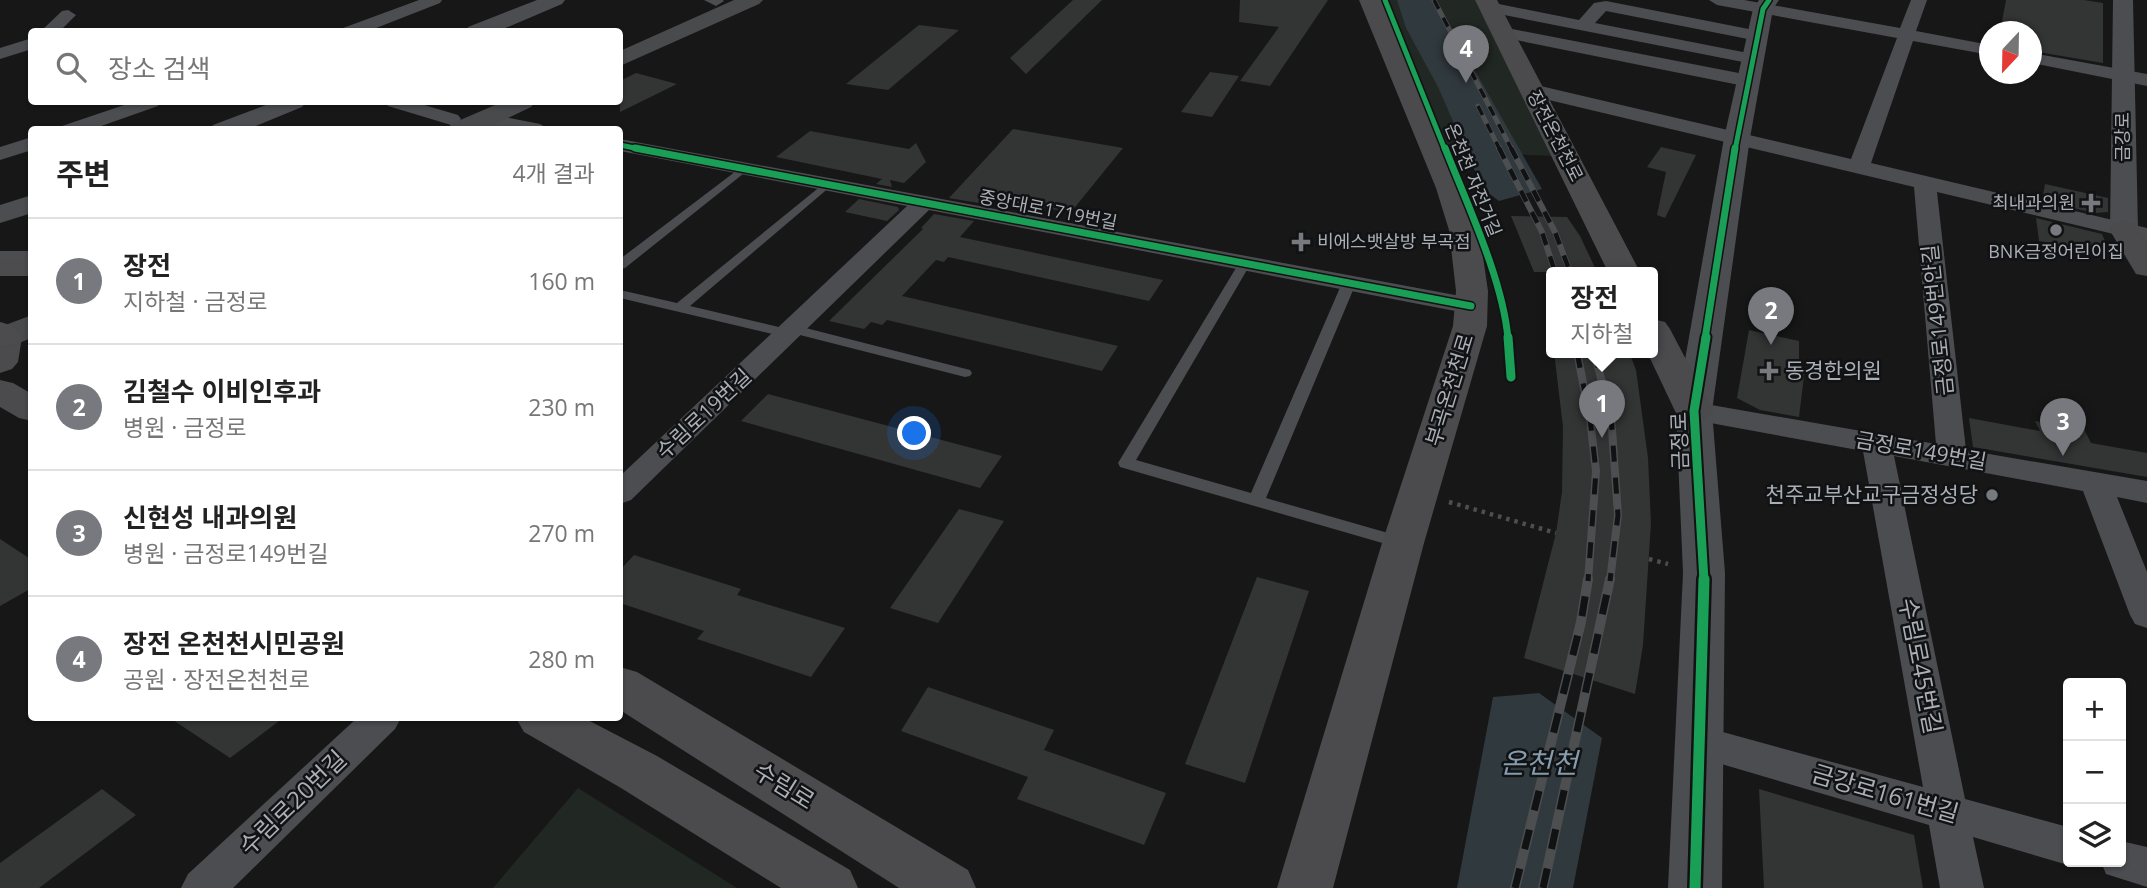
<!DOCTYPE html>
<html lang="ko">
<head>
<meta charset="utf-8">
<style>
  body { margin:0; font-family:"Open Sans","Noto Sans KR",sans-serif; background:#f6f6f6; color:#222 }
  .controls { position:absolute; right:21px; bottom:21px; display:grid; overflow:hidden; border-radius:7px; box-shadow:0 2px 5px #0004 }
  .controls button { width:63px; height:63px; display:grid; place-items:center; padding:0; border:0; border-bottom:2px solid #e0e0e0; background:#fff; color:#222; font:35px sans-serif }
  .compass { position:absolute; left:1979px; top:21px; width:63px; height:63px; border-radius:50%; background:#fff; box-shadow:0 2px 5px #0004; rotate:202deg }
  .you { position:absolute; left:915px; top:434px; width:24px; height:24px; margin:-18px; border:5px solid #fff; border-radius:50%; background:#1a73e8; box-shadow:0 0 0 10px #1a73e833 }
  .badge { display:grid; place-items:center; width:46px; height:46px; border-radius:50%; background:#77797e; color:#fff; font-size:23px; font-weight:700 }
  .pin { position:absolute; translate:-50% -58px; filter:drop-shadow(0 2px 4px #0008) }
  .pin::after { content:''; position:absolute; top:37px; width:24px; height:21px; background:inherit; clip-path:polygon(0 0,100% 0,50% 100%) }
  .popup { position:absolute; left:1546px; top:267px; width:112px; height:91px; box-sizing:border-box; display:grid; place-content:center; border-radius:7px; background:#fff; filter:drop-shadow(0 2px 5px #0005); font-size:23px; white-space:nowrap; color:#767676 }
  .popup b { font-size:26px; color:#222 }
  .popup::after { content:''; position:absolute; left:50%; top:100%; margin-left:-14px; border:14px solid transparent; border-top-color:#fff }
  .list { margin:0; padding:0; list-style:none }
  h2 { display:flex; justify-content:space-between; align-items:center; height:91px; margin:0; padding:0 28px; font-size:30px }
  h2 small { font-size:23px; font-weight:400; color:#767676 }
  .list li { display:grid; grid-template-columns:46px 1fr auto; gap:21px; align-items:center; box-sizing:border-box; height:126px; padding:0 28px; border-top:2px solid #e0e0e0 }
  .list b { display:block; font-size:26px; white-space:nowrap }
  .list p { margin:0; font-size:23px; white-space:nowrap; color:#767676 }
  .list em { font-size:23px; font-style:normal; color:#767676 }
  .icon { flex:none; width:38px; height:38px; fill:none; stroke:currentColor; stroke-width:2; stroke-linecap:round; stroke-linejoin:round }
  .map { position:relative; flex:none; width:2147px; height:888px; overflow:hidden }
  .search { position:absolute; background:#fff; box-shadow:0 2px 5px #0004; left:28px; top:28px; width:595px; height:77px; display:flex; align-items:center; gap:18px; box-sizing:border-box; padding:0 24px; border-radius:7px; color:#767676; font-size:26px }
  .panel { position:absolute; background:#fff; box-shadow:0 2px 5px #0004; left:28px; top:126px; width:595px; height:595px; border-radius:7px }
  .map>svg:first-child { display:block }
  .green { fill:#212722 }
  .water { fill:#30393d }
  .building { fill:#333434 }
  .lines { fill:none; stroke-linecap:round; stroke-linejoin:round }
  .path { stroke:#4d4e50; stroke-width:4.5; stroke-dasharray:3.5 5; stroke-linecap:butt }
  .service { fill:#4c4d50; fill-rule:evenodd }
  .minor { fill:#4c4d50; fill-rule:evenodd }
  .tertiary { fill:#4c4d50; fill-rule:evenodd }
  .secondary { fill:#4b4b4d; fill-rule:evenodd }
  .primary { fill:#494a4c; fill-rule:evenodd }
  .trunk { fill:#4c4c4e; fill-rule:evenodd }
  .rail-far3-casing { stroke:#4d4e50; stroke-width:5 }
  .rail-far2-casing { stroke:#4d4e50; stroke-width:6 }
  .rail-far1-casing { stroke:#4d4e50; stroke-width:8 }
  .rail-casing { stroke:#4d4e50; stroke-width:10 }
  .rail-far3 { stroke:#111213; stroke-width:3.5; stroke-dasharray:10; stroke-linecap:butt }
  .rail-far2 { stroke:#111213; stroke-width:4.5; stroke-dasharray:12; stroke-linecap:butt }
  .rail-far1 { stroke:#111213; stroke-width:5; stroke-dasharray:16; stroke-linecap:butt }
  .rail { stroke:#111213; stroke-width:7; stroke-dasharray:20; stroke-linecap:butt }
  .cycleway-far3-casing { stroke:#111213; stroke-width:8 }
  .cycleway-far2-casing { stroke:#111213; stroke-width:10 }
  .cycleway-far1-casing { stroke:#111213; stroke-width:13 }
  .cycleway-casing { stroke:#111213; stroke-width:16 }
  .cycleway-far3 { stroke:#1a9f57; stroke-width:5 }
  .cycleway-far2 { stroke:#1a9f57; stroke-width:7 }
  .cycleway-far1 { stroke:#1a9f57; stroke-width:9 }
  .cycleway { stroke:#1a9f57; stroke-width:11 }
  .poi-dot { fill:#77797e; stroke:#111213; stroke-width:2.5 }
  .labels { text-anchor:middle; stroke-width:5; stroke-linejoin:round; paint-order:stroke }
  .far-street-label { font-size:18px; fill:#aaaeb6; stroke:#111213 }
  .far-poi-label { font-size:18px; fill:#aaaeb6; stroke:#111213; text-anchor:end }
  .street-label { font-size:21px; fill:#aaaeb6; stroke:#111213 }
  .poi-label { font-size:21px; fill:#aaaeb6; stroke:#111213; text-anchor:start }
  .near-street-label { font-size:24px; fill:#aaaeb6; stroke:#111213 }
  .near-water-label { font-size:28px; font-style:italic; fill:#859cad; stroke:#111213 }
</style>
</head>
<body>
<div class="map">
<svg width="2147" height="888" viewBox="0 0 2147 888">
  <rect width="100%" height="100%" fill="#171717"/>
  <!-- green -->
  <path class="green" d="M1377,0H1475L1556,156L1454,152L1439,149Z
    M578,788L737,888H493Z"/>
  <!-- water -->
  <path class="water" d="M1397,0H1435L1542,189L1499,201L1483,189L1438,87L1406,28Z
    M1539,693L1602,738L1573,888H1457L1493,697Z"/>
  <!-- building -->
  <path class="building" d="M1073,0H1102L1026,74L1010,58Z
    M1240,0H1328L1270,86L1240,81L1279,27L1239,22Z
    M2006,0H2084L2103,3V63L2032,51V32H2000Z
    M919,25L959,30L888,90L846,84Z
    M1210,72L1239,76L1212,117L1181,112Z
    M636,73L677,84L620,112V81Z
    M1013,129L1123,148L1071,212L994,200L990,205L949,198Z
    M810,131L909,149L916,143L926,162L904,183L890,180L892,187L876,184L882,179L776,157Z
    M1661,147L1696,155L1665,218L1657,215L1666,172L1647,167Z
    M2045,184L2108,198V212L2095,213L2042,201Z
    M859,199L898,207L899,210L887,221L845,212Z
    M934,214L974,221L960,237L1163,280L1149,301L948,257L944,262L936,260L902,296L1118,346L1102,371L887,320L882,325L871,322L864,329L829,321L923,229L921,228Z
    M1511,216L1567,217L1580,236L1597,272H1534Z
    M2036,218L2102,234L2110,252L2039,241Z
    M1749,330L1799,341V366L1805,368L1799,417L1760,410L1737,398Z
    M1554,352H1629L1636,370L1648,458L1651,523L1643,645L1635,694L1524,658L1556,533L1562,492L1563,427Z
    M768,394L1002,456L980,488L741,421Z
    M1969,418L2040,431L2035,421L2084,429L2091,443L2147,453V477L1973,447Z
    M959,509L1004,521L938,623L890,608Z
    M0,539L32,560V588L0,606Z
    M634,555L741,589L737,595L845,628L811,677L697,639L704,631L620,603V570Z
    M1257,577L1309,591L1245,783L1185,764Z
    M928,687L1054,730L1044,750L1166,793L1144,845L1017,799L1028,777L901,731Z
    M170,718H283L230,758Z
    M102,789L136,815L39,888H0V863Z
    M1759,789L1914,835L1923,888H1764Z"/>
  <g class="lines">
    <!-- path -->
    <path class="path" d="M1449,502L1556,533
      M1649,559L1668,564"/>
    <!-- service -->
    <path class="service" d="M744,165L750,168L748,170L625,268L620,269V259Z
      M827,181L833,184L831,186L690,306L787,329L794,325L970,370L972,373L970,376L965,377L796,334L789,338L620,298V290L677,303Z
      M1245,259L1251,263L1136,460L1251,493L1342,283L1349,279L1354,280L1356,283L1266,498L1409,539L1412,543L1409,547L1403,549L1120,467L1118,463L1239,263Z"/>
    <!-- minor -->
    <path class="minor" d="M419,0H442L440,3L366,32H341L343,28Z
      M704,0H723L724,1L716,6Z
      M1709,0H1744L1900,28L1911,0H1927L1916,31L1990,45V55L1913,41L1871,163L2147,228V242L1937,192L1966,450L2147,481V503L2117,497L2147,572V628L2135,624L2130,615L2083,491L1894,456L1965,799L2068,827V862H2077L2068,865L1973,837L1984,888H1940L1929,825L1701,758L1687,753L1682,742L1687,731L1701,726L1923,787L1863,451L1694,420L1684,417L1680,411L1684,405L1694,402L1936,444L1914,187L1532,96L1522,90L1532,84L1851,159L1897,38L1717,5Z
      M1606,1L1764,32L1767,36L1758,41L1606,11L1595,23L1753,54L1762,59L1753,64L1489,12L1481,7L1489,2L1579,20L1594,3Z
      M68,10L76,15L59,32H40L62,11Z
      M1502,27L1749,75L1758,81L1749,87L1496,36L1493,32Z
      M32,38V49L0,59V48Z
      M2032,53L2147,74V86L2032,63Z
      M133,102H161L158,106L90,130H59L62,126Z
      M385,102H414L458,115L461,119L458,123L451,125L388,106Z
      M483,113L540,124L550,130H506L476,123L473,119L476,115Z
      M32,137V150L0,160V147Z
      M620,139L1471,298L1480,301L1484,306L1480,311L1471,314L929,210L631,500L620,504V476L907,206L620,151Z
      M0,251H32V265H0Z
      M357,718H401L395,729L233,888H181L188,874Z
      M2121,841L2147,847V887L2106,874L2101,862H2121Z"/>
    <!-- tertiary -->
    <path class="tertiary" d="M537,0H565L562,4L496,32H466L468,27Z
      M1759,0H1779L1773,9L1750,138L1712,411L1725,573L1722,888H1668L1683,573L1676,411L1724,138L1753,9Z
      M2113,0H2133L2138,229L2134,235L2124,238L2114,235L2110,229Z
      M274,102H306L302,107L246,130H210L213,125Z
      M32,195V213L0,223V205Z"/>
    <!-- secondary -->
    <path class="secondary" d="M1359,0H1381L1464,188L1479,230L1488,291L1487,326L1424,543L1333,888H1277L1382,543L1453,326L1456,291L1449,230L1436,188Z
      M1475,0H1497L1640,272H1608Z
      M2124,220L2135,223L2147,242V276L2136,274L2109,229L2113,223Z
      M1653,319L1665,322L1670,329L1713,411L1707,419L1694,423L1681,419L1675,411L1647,352H1653Z
      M5,327L17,330L22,337L18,362L12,369L0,373V328Z
      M0,380L13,383L32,394V421L19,418L0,407Z
      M620,667L637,672L968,870L976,888H899L620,710Z
      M516,718H584L657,756L850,870L858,888H781L621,788L524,732Z"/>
    <!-- primary -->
    <path class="primary" d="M734,0H763L759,4L620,66V51Z
      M502,102H535L531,107L483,130H447L451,124Z
      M32,315V338L0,350V327Z"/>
    <!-- trunk -->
    <path class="trunk" d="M0,258H32V276H0Z
      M0,322C11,325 16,327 22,337L17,344L0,346Z"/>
    <defs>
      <path id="rail-far3" d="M1434,0L1512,150
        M1478,106L1500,150"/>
      <path id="rail-far2" d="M1499,148L1542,232L1555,272
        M1511,148L1555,232L1570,272"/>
      <path id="rail-far1" d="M1577,352L1590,418L1596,471L1588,581
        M1594,352L1611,415L1618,515L1610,581"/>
      <path id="rail" d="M1515,888L1581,622L1588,579
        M1543,888L1610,579"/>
    </defs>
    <!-- rail-far3 casing -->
    <use href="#rail-far3" class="rail-far3-casing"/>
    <!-- rail-far2 casing -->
    <use href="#rail-far2" class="rail-far2-casing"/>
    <!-- rail-far1 casing -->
    <use href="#rail-far1" class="rail-far1-casing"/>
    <!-- rail casing -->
    <use href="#rail" class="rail-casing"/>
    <!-- rail-far3 -->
    <use href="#rail-far3" class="rail-far3"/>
    <!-- rail-far2 -->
    <use href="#rail-far2" class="rail-far2"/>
    <!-- rail-far1 -->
    <use href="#rail-far1" class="rail-far1"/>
    <!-- rail -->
    <use href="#rail" class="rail"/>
    <defs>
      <path id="cycleway-far3" d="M1385,0L1445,150
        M620,145L644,150
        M1735,150L1763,9L1769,0"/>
      <path id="cycleway-far2" d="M635,148L1471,306
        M1445,148C1467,204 1503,280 1508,339
        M1705,339L1735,148"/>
      <path id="cycleway-far1" d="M1508,337L1511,377
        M1704,581L1694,411L1706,337"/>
      <path id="cycleway" d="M1695,888L1704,579"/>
    </defs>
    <!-- cycleway-far3 casing -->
    <use href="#cycleway-far3" class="cycleway-far3-casing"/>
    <!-- cycleway-far2 casing -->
    <use href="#cycleway-far2" class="cycleway-far2-casing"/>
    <!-- cycleway-far1 casing -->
    <use href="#cycleway-far1" class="cycleway-far1-casing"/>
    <!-- cycleway casing -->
    <use href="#cycleway" class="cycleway-casing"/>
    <!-- cycleway-far3 -->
    <use href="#cycleway-far3" class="cycleway-far3"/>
    <!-- cycleway-far2 -->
    <use href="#cycleway-far2" class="cycleway-far2"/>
    <!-- cycleway-far1 -->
    <use href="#cycleway-far1" class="cycleway-far1"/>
    <!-- cycleway -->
    <use href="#cycleway" class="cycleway"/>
  </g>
  <!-- markers -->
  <g class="poi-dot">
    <path d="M2087.5 192.5h7v7h7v7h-7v7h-7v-7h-7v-7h7z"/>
    <circle cx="2056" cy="230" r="7"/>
    <path d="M1297.5 231.5h7v7h7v7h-7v7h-7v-7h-7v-7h7z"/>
    <path d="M1765.5 360.5h7v7h7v7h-7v7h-7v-7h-7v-7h7z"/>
    <circle cx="1992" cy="495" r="7"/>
  </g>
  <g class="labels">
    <!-- far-street labels -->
    <g class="far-street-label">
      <text transform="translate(1555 136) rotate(63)" y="6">장전온천천로</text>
      <text transform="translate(2123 137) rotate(-90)" y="6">금강로</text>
      <text transform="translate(1473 180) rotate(68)" y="6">온천천 자전거길</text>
      <text transform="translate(1048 210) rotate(11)" y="6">중앙대로1719번길</text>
    </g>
    <!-- far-poi labels -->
    <g class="far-poi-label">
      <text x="2075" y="209">최내과의원</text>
      <text x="1317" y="248" text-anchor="start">비에스뱃살방 부곡점</text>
      <text x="2056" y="258" text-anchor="middle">BNK금정어린이집</text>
    </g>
    <!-- street labels -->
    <g class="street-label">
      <text transform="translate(1938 320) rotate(-96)" y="7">금정로149번안길</text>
      <text transform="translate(1450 390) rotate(-73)" y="7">부곡온천천로</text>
      <text transform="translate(704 414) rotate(-43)" y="7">수림로19번길</text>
      <text transform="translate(1680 441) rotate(-92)" y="7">금정로</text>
      <text transform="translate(1921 451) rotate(10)" y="7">금정로149번길</text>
    </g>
    <!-- poi labels -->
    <g class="poi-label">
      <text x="1785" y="378">동경한의원</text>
      <text x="1978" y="502" text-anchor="end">천주교부산교구금정성당</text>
    </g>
    <!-- near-street labels -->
    <g class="near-street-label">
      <text transform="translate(1920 666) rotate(79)" y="8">수림로45번길</text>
      <text transform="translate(784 786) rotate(32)" y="8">수림로</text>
      <text transform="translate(1885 794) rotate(16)" y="8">금강로161번길</text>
      <text transform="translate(293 803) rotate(-44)" y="8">수림로20번길</text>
    </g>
    <!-- near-water labels -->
    <g class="near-water-label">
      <text x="1539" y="773">온천천</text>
    </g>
  </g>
</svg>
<div class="controls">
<button>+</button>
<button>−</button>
<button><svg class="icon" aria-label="layers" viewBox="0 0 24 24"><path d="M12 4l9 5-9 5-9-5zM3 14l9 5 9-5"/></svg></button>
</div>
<svg class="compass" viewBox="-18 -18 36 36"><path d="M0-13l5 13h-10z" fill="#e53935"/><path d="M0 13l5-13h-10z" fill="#767676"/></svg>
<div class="you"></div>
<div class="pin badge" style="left:1602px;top:438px">1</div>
<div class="popup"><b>장전</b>지하철</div>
<div class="pin badge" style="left:1771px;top:345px">2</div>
<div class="pin badge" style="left:2063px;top:456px">3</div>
<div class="pin badge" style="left:1466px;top:83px">4</div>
<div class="search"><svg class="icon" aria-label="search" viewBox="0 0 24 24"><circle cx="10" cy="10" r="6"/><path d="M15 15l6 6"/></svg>장소 검색</div>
<section class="panel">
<h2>주변<small>4개 결과</small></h2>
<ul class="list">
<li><span class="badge">1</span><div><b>장전</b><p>지하철 · 금정로</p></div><em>160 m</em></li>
<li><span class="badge">2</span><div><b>김철수 이비인후과</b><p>병원 · 금정로</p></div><em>230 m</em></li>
<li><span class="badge">3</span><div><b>신현성 내과의원</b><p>병원 · 금정로149번길</p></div><em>270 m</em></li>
<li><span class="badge">4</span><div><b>장전 온천천시민공원</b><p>공원 · 장전온천천로</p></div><em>280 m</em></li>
</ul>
</section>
</div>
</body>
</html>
